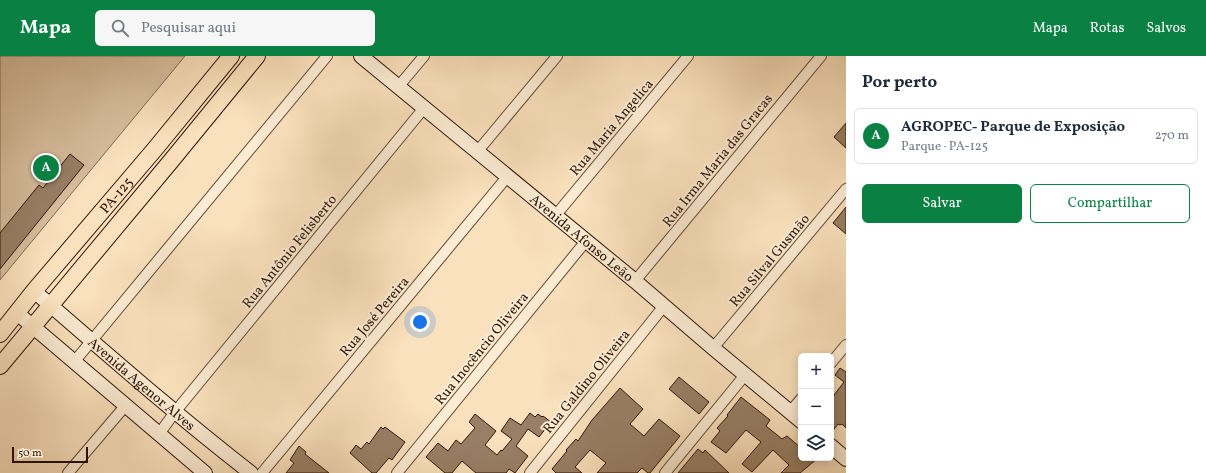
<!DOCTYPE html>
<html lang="pt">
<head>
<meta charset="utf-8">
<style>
  body { margin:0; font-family:Vollkorn,serif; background:#f6f6f7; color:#1f2937 }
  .controls { position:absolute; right:12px; bottom:12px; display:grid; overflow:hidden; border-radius:6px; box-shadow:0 2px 10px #0003 }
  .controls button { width:36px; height:36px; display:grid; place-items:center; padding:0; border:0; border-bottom:1px solid #e0e1e3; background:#fff; color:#1f2937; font:20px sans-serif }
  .scale { position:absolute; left:12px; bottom:10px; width:76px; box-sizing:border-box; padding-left:4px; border:2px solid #2e1506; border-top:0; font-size:11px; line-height:14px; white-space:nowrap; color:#2e1506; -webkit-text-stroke:3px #fcecd4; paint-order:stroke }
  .you { position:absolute; left:420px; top:266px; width:14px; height:14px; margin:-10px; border:3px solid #fff; border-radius:50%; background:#1a73e8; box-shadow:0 0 0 6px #1a73e833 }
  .badge { display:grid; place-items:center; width:26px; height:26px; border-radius:50%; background:#0b8043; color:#fff; font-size:13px; font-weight:700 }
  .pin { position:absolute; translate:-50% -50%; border:2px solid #fff; box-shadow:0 1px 4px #0006 }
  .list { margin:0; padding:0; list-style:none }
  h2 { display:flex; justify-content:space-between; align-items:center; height:52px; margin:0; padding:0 16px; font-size:17px }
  h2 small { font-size:13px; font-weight:400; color:#747a83 }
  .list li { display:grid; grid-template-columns:26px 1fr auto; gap:12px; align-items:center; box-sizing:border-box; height:56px; margin:0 8px 8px; padding:0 8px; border:1px solid #e0e1e3; border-radius:6px }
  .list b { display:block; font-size:15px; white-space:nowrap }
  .list p { margin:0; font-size:13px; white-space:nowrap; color:#747a83 }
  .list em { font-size:13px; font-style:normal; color:#747a83 }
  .actions { display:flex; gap:8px; padding:12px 16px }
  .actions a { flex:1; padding:9px 0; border:1px solid #0b8043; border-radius:6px; text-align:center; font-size:14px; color:#0b8043 }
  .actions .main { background:#0b8043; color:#fff }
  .icon { flex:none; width:22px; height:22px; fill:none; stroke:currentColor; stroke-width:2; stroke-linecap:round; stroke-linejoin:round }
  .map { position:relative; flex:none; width:846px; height:417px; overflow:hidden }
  header { display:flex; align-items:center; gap:24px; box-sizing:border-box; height:56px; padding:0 20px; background:#0b8043; color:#fff }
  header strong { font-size:19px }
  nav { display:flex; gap:22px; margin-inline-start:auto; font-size:14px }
  .search { width:280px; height:36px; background:#f6f6f7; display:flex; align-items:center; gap:10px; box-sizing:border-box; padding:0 14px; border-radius:6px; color:#747a83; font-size:15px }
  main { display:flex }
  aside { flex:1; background:#fff }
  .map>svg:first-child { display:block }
  .green { fill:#d7be9e; stroke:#826a52 }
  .building { fill:#987f65; stroke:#2e1506 }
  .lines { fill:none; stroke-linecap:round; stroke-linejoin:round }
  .street-casing { stroke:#614834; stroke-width:12 }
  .secondary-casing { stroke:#2e1506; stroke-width:16 }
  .primary-casing { stroke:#2e1506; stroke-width:18 }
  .street { stroke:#fcecd4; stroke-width:10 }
  .secondary { stroke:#fcecd4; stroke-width:14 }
  .primary { stroke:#fae1bd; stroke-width:16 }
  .labels { text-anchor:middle; stroke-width:4; stroke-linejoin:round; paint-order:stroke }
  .street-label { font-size:14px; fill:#2e1506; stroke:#fcecd4 }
</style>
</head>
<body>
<header>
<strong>Mapa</strong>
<div class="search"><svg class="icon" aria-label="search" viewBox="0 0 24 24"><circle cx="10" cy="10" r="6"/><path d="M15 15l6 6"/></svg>Pesquisar aqui</div>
<nav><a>Mapa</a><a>Rotas</a><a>Salvos</a></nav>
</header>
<main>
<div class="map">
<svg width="846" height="417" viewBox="0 0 846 417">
  <rect width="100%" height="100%" fill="#fae1bd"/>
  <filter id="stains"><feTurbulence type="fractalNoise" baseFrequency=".005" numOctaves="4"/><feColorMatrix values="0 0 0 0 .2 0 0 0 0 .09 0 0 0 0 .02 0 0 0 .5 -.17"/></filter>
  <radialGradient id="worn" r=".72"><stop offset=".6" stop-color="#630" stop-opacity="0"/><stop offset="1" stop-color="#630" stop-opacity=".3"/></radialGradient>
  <!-- green -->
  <path class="green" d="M0,0H185L0,224Z"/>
  <!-- building -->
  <path class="building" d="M846,67V92L834,81Z
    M70,98L84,109L0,213V177L39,129L43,132Z
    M846,151V178L833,167Z
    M840,312L846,316V372L842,368L840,369L838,368L831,377V343L844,326L835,319Z
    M679,321L709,346L699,358L669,333Z
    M620,332L643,353L630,368L644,380L659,363L680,380L650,417H648L642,412L637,417H597L606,407L590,394L575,411L582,417H556L552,413L567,395L566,394L576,383L578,385L592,364Z
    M741,341L770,364L766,370L782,383L787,380L801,392V402H818L800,417H781L789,409L773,394L752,416L742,408L761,386L746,374L726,397L711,386L720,375L717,372L728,360L727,359Z
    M530,357L535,361L538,358L542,361L543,360L551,366L539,381L528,373L516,390L528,400L515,417L509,413L506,417H476L462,405L452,417H445L426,401L438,387L448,395L456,384L461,388L475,372L469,366L475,358L496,375L485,389L497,399L501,394L502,395L512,383L501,375L510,362L521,369Z
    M381,371L383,373L385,371L405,386L392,404L389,402L376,417H372L350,397L356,389L361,393L367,386L369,388Z
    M299,390L306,396L305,398L329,417H286L294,407L290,404Z
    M698,393L703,397L705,394L729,417H678Z"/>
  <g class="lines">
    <defs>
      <path id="street" d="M398,31L424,0
        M477,96L557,0
        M555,160L688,0
        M635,225L821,0
        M713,292L846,133
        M74,306L327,0
        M831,307L846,289
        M790,356L801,343
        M159,378L175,356L424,52
        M68,417L126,349
        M262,417L507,121
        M397,417L586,185
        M530,417L664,250
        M665,417L745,319"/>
      <g id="secondary">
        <path id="s1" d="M361,0L635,225L713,292L801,365"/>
        <path id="s2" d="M34,235C106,297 176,359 251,417"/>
        <path d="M17,257L205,417"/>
        <path d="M831,390L846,403"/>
      </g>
      <g id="primary">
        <path id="s3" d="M0,278L34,235L155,93L231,0"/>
        <path d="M0,310L171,105L257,0"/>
      </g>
    </defs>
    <!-- street casing -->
    <use href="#street" class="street-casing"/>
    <!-- secondary casing -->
    <use href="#secondary" class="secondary-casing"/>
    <!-- primary casing -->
    <use href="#primary" class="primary-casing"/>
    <!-- street -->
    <use href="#street" class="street"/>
    <!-- secondary -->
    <use href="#secondary" class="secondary"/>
    <!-- primary -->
    <use href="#primary" class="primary"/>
  </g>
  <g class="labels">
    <!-- street labels -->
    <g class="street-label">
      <text transform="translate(611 71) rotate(-50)" y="5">Rua Maria Angelica</text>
      <text transform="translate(717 104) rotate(-51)" y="5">Rua Irma Maria das Gracas</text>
      <text dy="5" stroke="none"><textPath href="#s3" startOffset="181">PA-125</textPath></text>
      <text dy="5" stroke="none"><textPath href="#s1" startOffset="286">Avenida Afonso Leão</textPath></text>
      <text transform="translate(289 195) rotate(-51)" y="5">Rua Antônio Felisberto</text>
      <text transform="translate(769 204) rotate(-50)" y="5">Rua Silval Gusmão</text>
      <text transform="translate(374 260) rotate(-50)" y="5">Rua José Pereira</text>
      <text transform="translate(481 292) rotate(-51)" y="5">Rua Inocêncio Oliveira</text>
      <text transform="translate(586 325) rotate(-51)" y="5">Rua Galdino Oliveira</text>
      <text dy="5" stroke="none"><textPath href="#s2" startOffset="142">Avenida Agenor Alves</textPath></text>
    </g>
  </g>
  <rect width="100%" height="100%" filter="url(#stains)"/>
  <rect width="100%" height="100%" fill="url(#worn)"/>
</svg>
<div class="controls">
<button>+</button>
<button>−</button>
<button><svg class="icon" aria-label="layers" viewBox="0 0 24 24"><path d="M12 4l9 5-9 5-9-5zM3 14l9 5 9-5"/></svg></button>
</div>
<div class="scale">50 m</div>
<div class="you"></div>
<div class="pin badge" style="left:46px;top:112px">A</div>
</div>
<aside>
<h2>Por perto<small></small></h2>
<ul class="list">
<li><span class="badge">A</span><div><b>AGROPEC- Parque de Exposição</b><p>Parque · PA-125</p></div><em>270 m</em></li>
</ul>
<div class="actions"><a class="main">Salvar</a><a>Compartilhar</a></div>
</aside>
</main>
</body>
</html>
